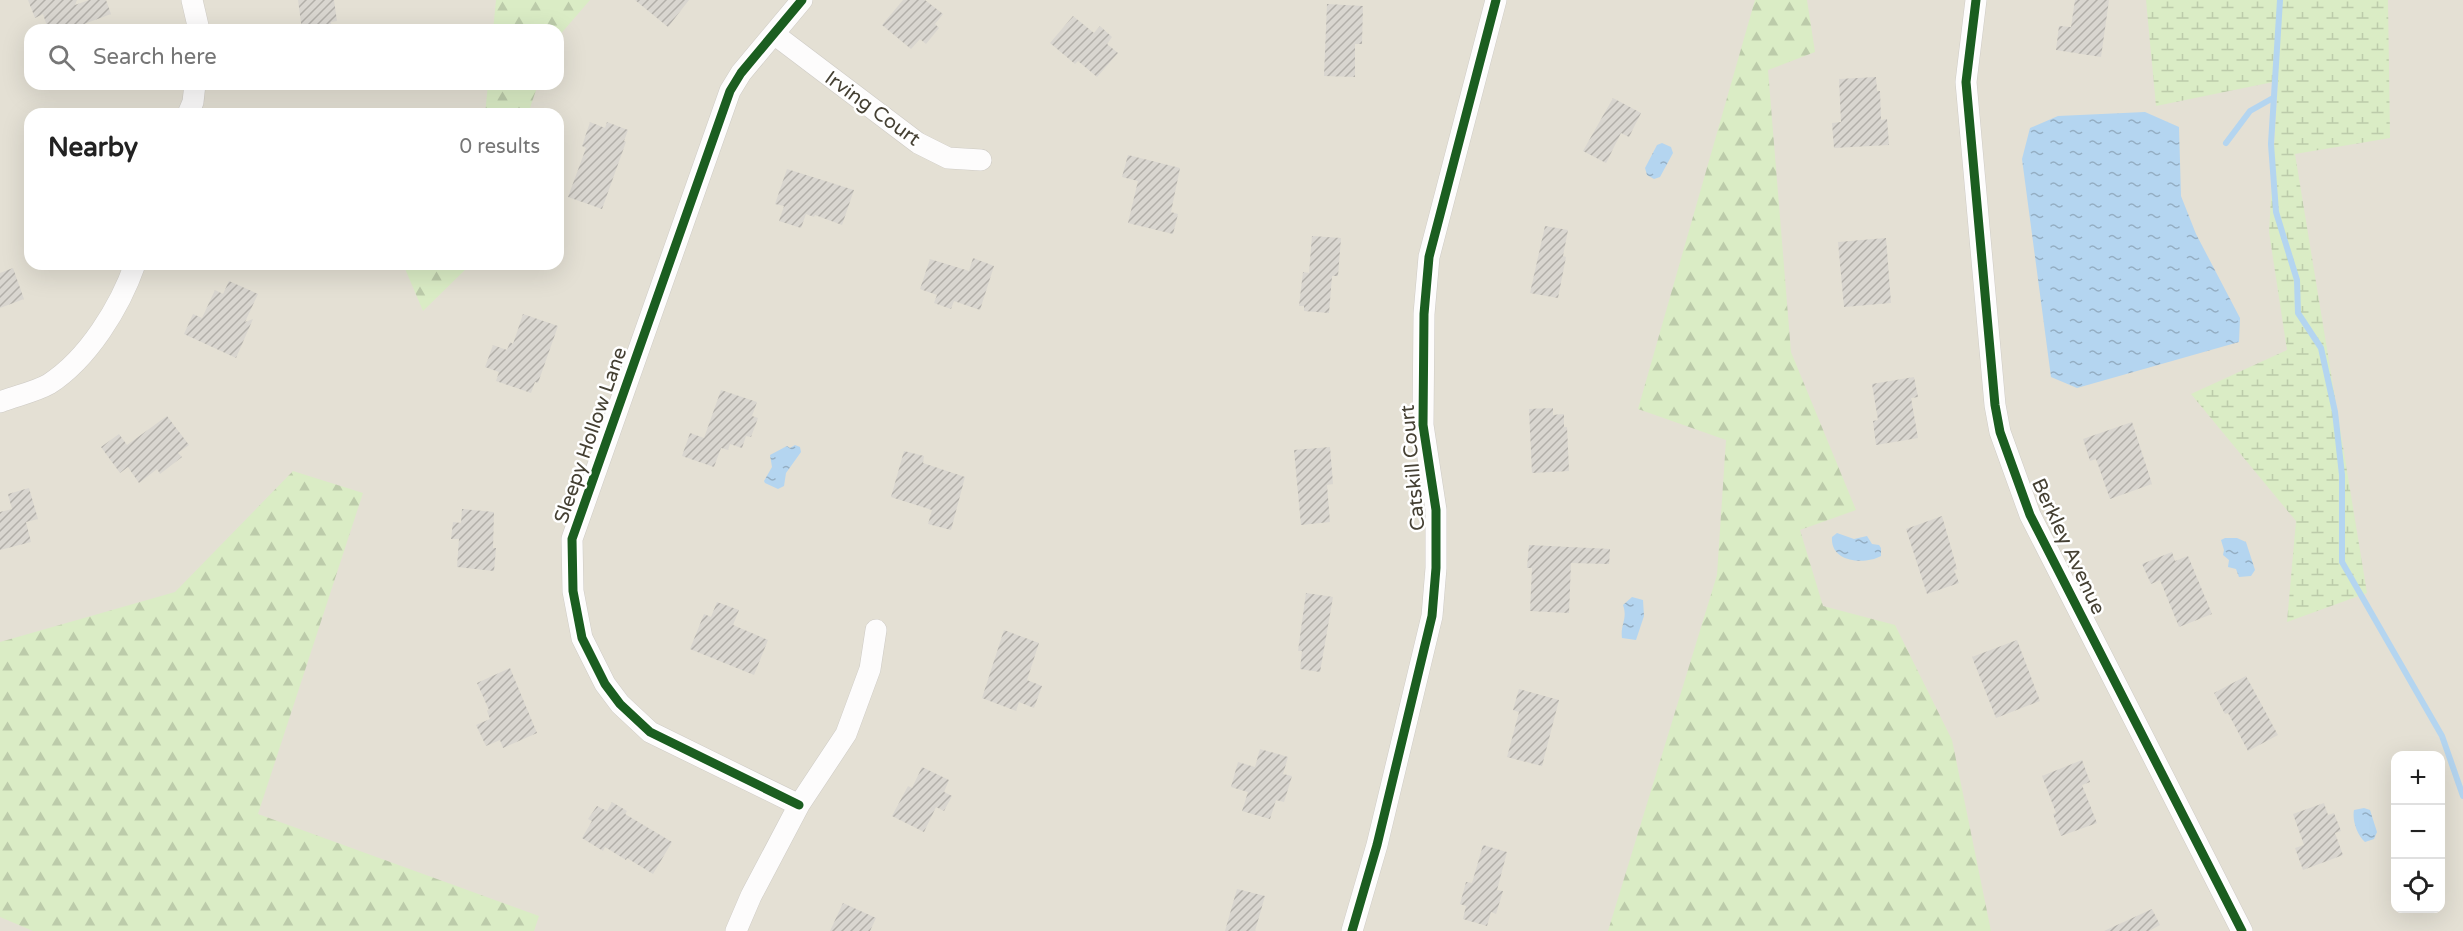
<!DOCTYPE html>
<html lang="en">
<head>
<meta charset="utf-8">
<style>
  body { margin:0; font-family:"Varela Round",sans-serif; background:#f2f2f2; color:#222 }
  .controls { position:absolute; right:18px; bottom:18px; display:grid; overflow:hidden; border-radius:12px; box-shadow:0 6px 24px #0002 }
  .controls button { width:54px; height:54px; display:grid; place-items:center; padding:0; border:0; border-bottom:2px solid #e0e0e0; background:#fff; color:#222; font:30px sans-serif }
  .list { margin:0; padding:0; list-style:none }
  h2 { display:flex; justify-content:space-between; align-items:center; height:78px; margin:0; padding:0 24px; font-size:26px }
  h2 small { font-size:20px; font-weight:400; color:#767676 }
  .icon { flex:none; width:33px; height:33px; fill:none; stroke:currentColor; stroke-width:2; stroke-linecap:round; stroke-linejoin:round }
  .map { position:relative; flex:none; width:2463px; height:931px; overflow:hidden }
  .search { position:absolute; background:#fff; box-shadow:0 6px 24px #0002; left:24px; top:24px; width:540px; height:66px; display:flex; align-items:center; gap:15px; box-sizing:border-box; padding:0 21px; border-radius:18px; color:#767676; font-size:22px }
  .panel { position:absolute; background:#fff; box-shadow:0 6px 24px #0002; left:24px; top:108px; width:540px; height:162px; border-radius:18px }
  .map>svg:first-child { display:block }
  .residential { fill:#e4e0d4; fill-rule:evenodd }
  .forest { fill:url(#forest-firs) }
  .wetland { fill:url(#wetland-marsh) }
  .water { fill:url(#water-ripples) }
  .lines { fill:none; stroke-linecap:round; stroke-linejoin:round }
  .stream { stroke:#b4d5f0; stroke-width:6 }
  .building { fill:url(#building-hatch) }
  .minor-casing { stroke:#cecbc5; stroke-width:22 }
  .minor { stroke:#fdfcfc; stroke-width:21 }
  .cycleway-casing { stroke:#fff; stroke-width:13 }
  .cycleway { stroke:#1b5e20; stroke-width:9 }
  .labels { text-anchor:middle; stroke-width:5; stroke-linejoin:round; paint-order:stroke }
  .street-label { font-size:20px; fill:#454033; stroke:#fff }
</style>
</head>
<body>
<div class="map">
<svg width="2463" height="931" viewBox="0 0 2463 931">
  <defs>
    <pattern id="forest-firs" width="22" height="20" patternUnits="userSpaceOnUse" patternTransform="scale(1.5)"><rect width="22" height="20" fill="#daecc5"/><path d="M5 1l3.5 6h-7zM16 11l3.5 6h-7z" fill="#bccbaa"/></pattern>
    <pattern id="wetland-marsh" width="20" height="14" patternUnits="userSpaceOnUse" patternTransform="scale(1.5)"><rect width="20" height="14" fill="#daecc5"/><path d="M1 5h8M5 5V1M11 12h8M15 12V8" fill="none" stroke="#bccbaa"/></pattern>
    <pattern id="water-ripples" width="26" height="14" patternUnits="userSpaceOnUse" patternTransform="scale(1.5)"><rect width="26" height="14" fill="#b4d5f0"/><path d="M2 4q2-2 4 0t4 0M15 11q2-2 4 0t4 0" fill="none" stroke="#94aec3"/></pattern>
    <pattern id="building-hatch" width="6" height="6" patternUnits="userSpaceOnUse" patternTransform="scale(1.5)"><rect width="6" height="6" fill="#d9d6d0"/><path d="M-1 1l2-2M0 6l6-6M5 7l2-2" fill="none" stroke="#b2afa9"/></pattern>
  </defs>
  <rect width="100%" height="100%" fill="#f0eee8"/>
  <!-- residential -->
  <path class="residential" d="M0,0H2463V931H0ZM30,30H558V84H30ZM30,114H558V264H30ZM2396,756H2440V908H2396Z"/>
  <!-- forest -->
  <path class="forest" d="M496,0H590L558,37V30H493Z
    M1755,0H1807L1815,52L1768,70L1791,352L1856,510L1800,530L1823,606L1895,625L1952,740L1991,931H1608L1717,575L1726,440L1638,409Z
    M488,84H538L528,114H485Z
    M403,264H471L423,311Z
    M293,471L363,493L258,814L539,916L534,931H33L0,917V642L175,592Z"/>
  <!-- wetland -->
  <path class="wetland" d="M2146,0H2388L2390,138L2295,154L2367,593L2287,622L2296,521L2191,394L2287,350L2269,232L2278,81L2156,106Z"/>
  <!-- water -->
  <path class="water" d="M2145,112L2179,127L2181,196L2196,234L2240,318L2239,342L2077,388L2051,377L2022,159L2030,128L2058,116Z
    M1662,143L1671,147L1673,153L1660,177L1654,179L1647,175L1645,168L1657,145Z
    M795,445L800,447L801,452L786,473L784,486L778,489L765,483L764,481L772,467L770,455L787,446L790,448Z
    M1837,533L1854,539L1867,536L1872,544L1879,545L1881,548V556C1865,565 1830,563 1832,537Z
    M2225,538H2237L2246,542L2255,570L2251,576L2239,577L2236,569L2228,567L2229,560L2223,555L2224,550L2221,540Z
    M1632,597L1643,600L1644,616L1636,640L1622,638C1620,625 1628,619 1623,605Z
    M2364,808L2370,810L2377,832L2374,839L2365,842C2357,835 2352,820 2354,810Z"/>
  <g class="lines">
    <!-- stream -->
    <path class="stream" d="M2280,0L2271,144L2276,212L2297,280L2298,313L2321,348L2335,412L2342,475V562L2442,736L2463,796
      M2226,143L2250,111L2273,98"/>
  </g>
  <!-- building -->
  <path class="building" d="M28,0H77L75,5L89,0H106L111,14L68,30H53L51,25L47,26L43,14L35,18Z
    M298,0H334L337,21L331,22L332,30H302Z
    M635,0H689L668,27Z
    M903,0H925L943,14L935,24L939,28L926,44L920,39L911,49L882,25Z
    M2075,0H2109L2101,57L2056,50L2059,26L2071,27Z
    M1327,4L1363,6L1362,44H1355V77L1324,76Z
    M1073,16L1094,33L1100,26L1112,37L1107,44L1118,53L1097,77L1078,61L1075,64L1050,43Z
    M1876,77L1877,91H1880L1881,120L1887,119L1889,145L1834,148L1832,123L1841,122L1839,79Z
    M1613,98L1641,113L1629,137L1621,133L1606,163L1583,151Z
    M590,122L605,128L607,122L628,130L624,141L626,142L602,209L568,197L586,148L582,146Z
    M1128,155L1180,168L1171,212L1178,214L1173,234L1128,223L1138,181L1122,177Z
    M787,169L854,190L842,225L815,215L814,217L806,214L801,228L779,221L784,206L775,204Z
    M1545,226L1568,230L1563,256L1566,257L1558,298L1530,293Z
    M1312,236L1341,238L1338,276H1332L1329,313L1304,311V306H1299L1303,272L1309,273Z
    M1886,238L1891,303L1844,307L1838,242Z
    M973,258L994,266L980,310L954,301L951,309L934,303L937,295L920,289L930,259L969,271Z
    M13,268L24,299L0,308V273Z
    M229,281L258,294L245,322L253,319L236,358L184,334L193,314L202,318L215,290L223,294Z
    M523,314L558,326L538,383L535,382L531,393L496,381L499,372L485,367L493,345L507,350L510,342L513,344Z
    M1914,377L1918,397L1911,398L1918,438L1876,445L1873,421L1878,420L1872,384Z
    M721,390L757,402L752,416L758,418L751,437L746,436L742,448L730,444L728,450L721,448L714,467L682,456L690,433L704,438Z
    M1553,408V415L1564,414V427H1567L1569,471L1532,473L1529,409Z
    M167,416L189,445L178,453L182,457L160,474L157,469L139,483L128,467L120,473L101,447L119,434L127,445Z
    M2132,422L2152,484L2110,499L2096,459L2090,461L2083,439Z
    M1330,447L1333,484L1327,485L1330,522L1301,525L1294,450Z
    M904,451L924,456L923,463L965,477L951,530L928,524L932,510L891,497Z
    M29,488L38,519L26,522L31,542L0,550V512L12,509L8,494Z
    M462,509L494,512L493,548H496L494,571L457,567L459,539H451L453,522L461,523Z
    M1942,516L1957,569L1954,570L1959,583L1927,594L1906,529Z
    M1529,545L1610,549L1609,564L1571,563L1569,613L1530,611L1532,568H1527Z
    M2172,552L2175,561L2188,556L2212,614L2179,627L2160,580L2151,584L2142,564Z
    M1306,593L1333,597L1320,672L1300,669L1302,651H1298Z
    M717,602L739,610L733,625L768,640L754,675L690,649L704,614L711,617Z
    M1004,630L1039,643L1027,680L1042,686L1034,708L1019,702L1016,711L982,698Z
    M2017,640L2040,701L1996,718L1972,657Z
    M510,668L537,733L503,748L500,740L486,746L476,725L490,719L487,711L489,710L477,683Z
    M2246,676L2278,735L2248,751L2228,713L2225,714L2214,693Z
    M1519,689L1559,700L1542,766L1507,757L1519,712L1513,710Z
    M1260,749L1288,757L1283,774L1292,776L1284,802L1276,800L1270,819L1242,811L1248,792L1231,787L1238,762L1255,767Z
    M2082,760L2090,782L2082,785L2097,823L2061,836L2053,814L2056,813L2042,776Z
    M922,767L949,780L944,792L952,796L944,811L936,807L924,832L892,816L908,786L912,788Z
    M612,802L627,811L625,814L672,842L653,874L627,858L626,860L605,847L603,851L582,838L592,821L588,819L597,806L607,811Z
    M2324,803L2328,815L2334,813L2341,831L2335,833L2343,855L2303,870L2295,848L2304,845L2293,814Z
    M1483,845L1507,852L1497,890L1503,891L1496,914L1491,912L1487,926L1463,919L1466,906L1460,904L1466,882L1472,883Z
    M1237,889L1265,896L1255,931H1225Z
    M843,903L876,918L870,931H830Z
    M2152,909L2160,925L2149,931H2104Z"/>
  <g class="lines">
    <defs>
      <path id="minor" d="M192,0L199,30
        M1976,0L1966,82L1995,405L2000,432L2030,515L2242,931
        M774,34L918,143L948,158L981,160
        M188,114L193,102L195,84
        M0,402C15,396 35,392 49,384C88,359 120,307 135,264
        M799,805L650,732L620,704L605,684L582,638L573,591L572,539L730,91L741,73L802,0
        M736,931L751,896L799,805L846,734L870,669L876,630
        M1352,931L1377,845L1432,616L1436,568V510L1423,425L1424,314L1429,257L1496,0"/>
    </defs>
    <!-- minor casing -->
    <use href="#minor" class="minor-casing"/>
    <!-- minor -->
    <use href="#minor" class="minor"/>
    <defs>
      <path id="cycleway" d="M1976,0L1966,82L1995,405L2000,432L2030,515L2242,931
        M799,805L650,732L620,704L605,684L582,638L573,591L572,539L730,91L741,73L802,0
        M1352,931L1377,845L1432,616L1436,568V510L1423,425L1424,314L1429,257L1496,0"/>
    </defs>
    <!-- cycleway casing -->
    <use href="#cycleway" class="cycleway-casing"/>
    <!-- cycleway -->
    <use href="#cycleway" class="cycleway"/>
  </g>
  <g class="labels">
    <!-- street labels -->
    <g class="street-label">
      <text transform="translate(873 108) rotate(36)" y="7">Irving Court</text>
      <text transform="translate(590 435) rotate(-71)" y="7">Sleepy Hollow Lane</text>
      <text transform="translate(1412 468) rotate(-95)" y="7">Catskill Court</text>
      <text transform="translate(2069 546) rotate(65)" y="7">Berkley Avenue</text>
    </g>
  </g>
</svg>
<div class="controls">
<button>+</button>
<button>−</button>
<button><svg class="icon" aria-label="locate" viewBox="0 0 24 24"><circle cx="12" cy="12" r="6"/><path d="M12 2v4M12 18v4M2 12h4M18 12h4"/></svg></button>
</div>
<div class="search"><svg class="icon" aria-label="search" viewBox="0 0 24 24"><circle cx="10" cy="10" r="6"/><path d="M15 15l6 6"/></svg>Search here</div>
<section class="panel">
<h2>Nearby<small>0 results</small></h2>
<ul class="list">
</ul>
</section>
</div>
</body>
</html>
